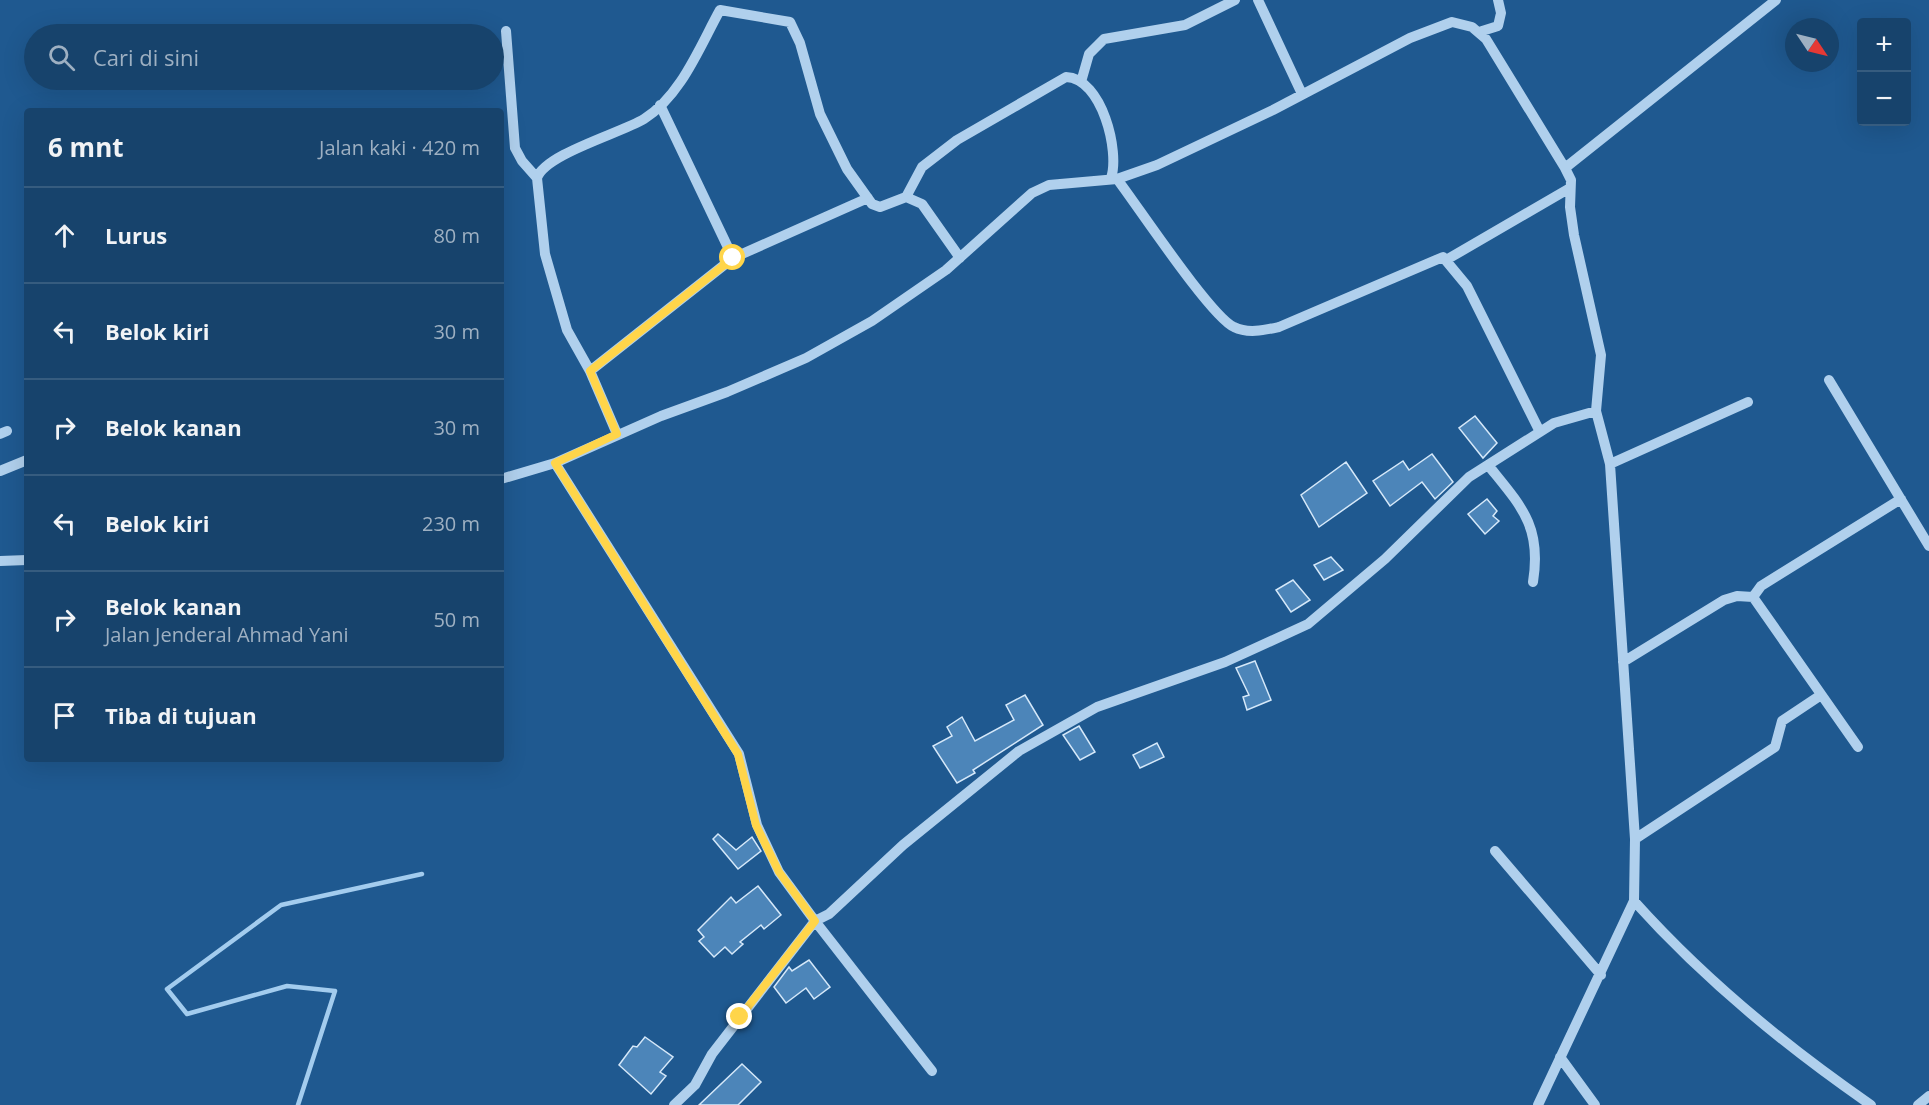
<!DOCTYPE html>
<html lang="id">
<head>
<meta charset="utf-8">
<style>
  body { margin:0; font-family:"Open Sans",sans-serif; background:#204a72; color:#f1f3f6 }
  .controls { position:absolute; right:18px; top:18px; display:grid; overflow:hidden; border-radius:6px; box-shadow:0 6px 24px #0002 }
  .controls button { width:54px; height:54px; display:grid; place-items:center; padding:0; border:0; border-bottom:2px solid #365c7f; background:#17436c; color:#f1f3f6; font:30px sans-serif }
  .compass { position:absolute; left:1785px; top:18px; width:54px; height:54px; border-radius:50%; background:#17436c; box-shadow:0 6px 24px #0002; rotate:125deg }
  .stop { position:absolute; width:18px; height:18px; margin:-14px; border:4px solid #ffd54a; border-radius:50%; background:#fff }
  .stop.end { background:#ffd54a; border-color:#fff; box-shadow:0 2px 6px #0008 }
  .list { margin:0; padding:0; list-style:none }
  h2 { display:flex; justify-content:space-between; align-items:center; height:78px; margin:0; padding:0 24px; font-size:26px }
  h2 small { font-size:20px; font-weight:400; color:#9eb0c2 }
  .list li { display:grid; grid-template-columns:39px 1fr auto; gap:18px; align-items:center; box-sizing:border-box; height:96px; padding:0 24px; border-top:2px solid #365c7f }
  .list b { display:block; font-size:22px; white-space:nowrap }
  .list p { margin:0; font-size:20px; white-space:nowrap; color:#9eb0c2 }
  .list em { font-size:20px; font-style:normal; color:#9eb0c2 }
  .icon { flex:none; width:33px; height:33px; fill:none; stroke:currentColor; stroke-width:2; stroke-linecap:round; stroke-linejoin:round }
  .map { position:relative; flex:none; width:1929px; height:1105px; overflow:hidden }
  .search { position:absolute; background:#17436c; box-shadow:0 6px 24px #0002; left:24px; top:24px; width:480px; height:66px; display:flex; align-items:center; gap:15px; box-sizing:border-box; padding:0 21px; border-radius:33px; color:#9eb0c2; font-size:22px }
  .panel { position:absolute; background:#17436c; box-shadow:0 6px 24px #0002; left:24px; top:108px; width:480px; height:654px; border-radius:6px }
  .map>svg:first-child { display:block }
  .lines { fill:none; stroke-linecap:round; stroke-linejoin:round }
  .stream { stroke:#a3ccee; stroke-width:4.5 }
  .building { fill:#4c85b9; stroke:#d5e8f9; stroke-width:1.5 }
  .minor { stroke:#b0d0ed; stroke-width:10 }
  .route { stroke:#ffd54a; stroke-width:8 }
</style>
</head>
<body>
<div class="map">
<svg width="1929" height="1105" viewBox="0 0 1929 1105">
  <rect width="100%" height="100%" fill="#1f5990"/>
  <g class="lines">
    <!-- stream -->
    <path class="stream" d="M298,1105L335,991L287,986L187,1014L167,989L281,905L422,874"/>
  </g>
  <!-- building -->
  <path class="building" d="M1475,416L1497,443L1483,458L1459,428Z
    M1432,454L1453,482L1435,499L1422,482L1390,506L1373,481L1403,461L1409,470Z
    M1346,462L1367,493L1319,527L1301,495Z
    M1487,499L1497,511L1493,516L1499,521L1485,534L1468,514Z
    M1331,557L1343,570L1324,580L1314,565Z
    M1293,580L1310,600L1291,612L1276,590Z
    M1255,661L1271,700L1247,710L1243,697L1249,695L1236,668Z
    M1025,695L1043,725L973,770L975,773L957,783L933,746L952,736L947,727L962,717L975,741L1014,720L1006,705Z
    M1079,726L1095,752L1080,760L1063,735Z
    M1157,743L1164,757L1140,768L1133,755Z
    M718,834L736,850L752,837L761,851L738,869L713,839Z
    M758,886L781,915L764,929L761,925L740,942L743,944L732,954L725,947L714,957L699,941L704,937L698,930L731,897L736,903Z
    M809,960L830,987L814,999L806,988L786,1003L774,987L789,967L792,971Z
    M645,1037L673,1057L660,1072L666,1076L651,1094L619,1065L633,1046L637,1047Z
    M742,1064L761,1082L738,1105H699Z"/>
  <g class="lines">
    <!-- minor -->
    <path class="minor" d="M1258,0L1302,94
      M506,31L515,148L522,161L537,178
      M1479,32L1498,26L1501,13L1498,0
      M1081,82L1089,54L1104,39L1185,25L1235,0
      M660,105L733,258
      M1565,168L1486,39L1472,27L1452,22L1410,38L1273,110L1157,165L1117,179L1049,185L1032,193L946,270L872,321L806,358L727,392L661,416L555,463L739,754L757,825L779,872L815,921L829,914L903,845L1019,751L1097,707L1225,662L1308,624L1385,559L1469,477L1554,423L1596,411
      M1117,179C1137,205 1211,317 1234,327C1248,334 1265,330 1279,327L1443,257L1467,286L1540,432
      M906,197L922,167L957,140L1066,77C1102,78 1120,152 1111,178
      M1446,260L1570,188
      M590,371L733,258L868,198
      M1829,380L1929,546
      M0,434L7,431
      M617,434L590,371L567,330L545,254L537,178C545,154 621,133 644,119C681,96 700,46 720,10L790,22L800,43L820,114L847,169L872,204L880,207L906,197L922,204L960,258
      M1610,464L1748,402
      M1488,465C1521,506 1542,526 1533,582
      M0,471L27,460
      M501,479L555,463
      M0,561L27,560
      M1623,662L1724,600L1737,596L1753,597
      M1858,747L1753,597L1761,586L1901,499
      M1635,839L1775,747L1782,721L1821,695
      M1495,851L1601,975
      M1634,901C1704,979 1784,1045 1871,1105
      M1560,1057L1595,1105
      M674,1105L695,1085L712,1054L815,921L932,1071
      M1538,1105L1634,901L1635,839L1610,464L1596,411L1601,355L1574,235L1570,207L1571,180L1565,168L1776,0
      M1918,1105L1929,1096"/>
  </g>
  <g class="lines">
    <!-- route -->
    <path class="route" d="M733,258L590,371L617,434L555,463L738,754L756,825L779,872L815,921L740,1017"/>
  </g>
</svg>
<div class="controls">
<button>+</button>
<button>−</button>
</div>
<svg class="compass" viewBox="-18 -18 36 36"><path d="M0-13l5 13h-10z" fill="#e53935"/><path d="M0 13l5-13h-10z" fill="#9eb0c2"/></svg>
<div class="stop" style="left:733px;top:258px"></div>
<div class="stop end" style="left:740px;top:1017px"></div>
<div class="search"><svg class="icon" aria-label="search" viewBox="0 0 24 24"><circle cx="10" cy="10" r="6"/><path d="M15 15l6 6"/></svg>Cari di sini</div>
<section class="panel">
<h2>6 mnt<small>Jalan kaki · 420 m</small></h2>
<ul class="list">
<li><svg class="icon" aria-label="ahead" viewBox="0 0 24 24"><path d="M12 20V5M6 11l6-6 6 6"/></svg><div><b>Lurus</b></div><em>80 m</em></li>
<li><svg class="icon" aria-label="left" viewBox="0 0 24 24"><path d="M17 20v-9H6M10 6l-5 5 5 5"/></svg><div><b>Belok kiri</b></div><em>30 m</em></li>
<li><svg class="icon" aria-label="right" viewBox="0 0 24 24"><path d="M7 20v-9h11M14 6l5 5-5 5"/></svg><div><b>Belok kanan</b></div><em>30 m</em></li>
<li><svg class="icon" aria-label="left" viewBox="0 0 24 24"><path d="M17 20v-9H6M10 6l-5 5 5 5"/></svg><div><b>Belok kiri</b></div><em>230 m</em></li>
<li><svg class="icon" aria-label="right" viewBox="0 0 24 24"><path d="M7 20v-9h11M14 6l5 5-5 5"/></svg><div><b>Belok kanan</b><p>Jalan Jenderal Ahmad Yani</p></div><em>50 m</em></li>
<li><svg class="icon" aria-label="arrive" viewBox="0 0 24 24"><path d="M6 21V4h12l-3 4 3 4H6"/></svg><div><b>Tiba di tujuan</b></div></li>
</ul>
</section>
</div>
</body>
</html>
